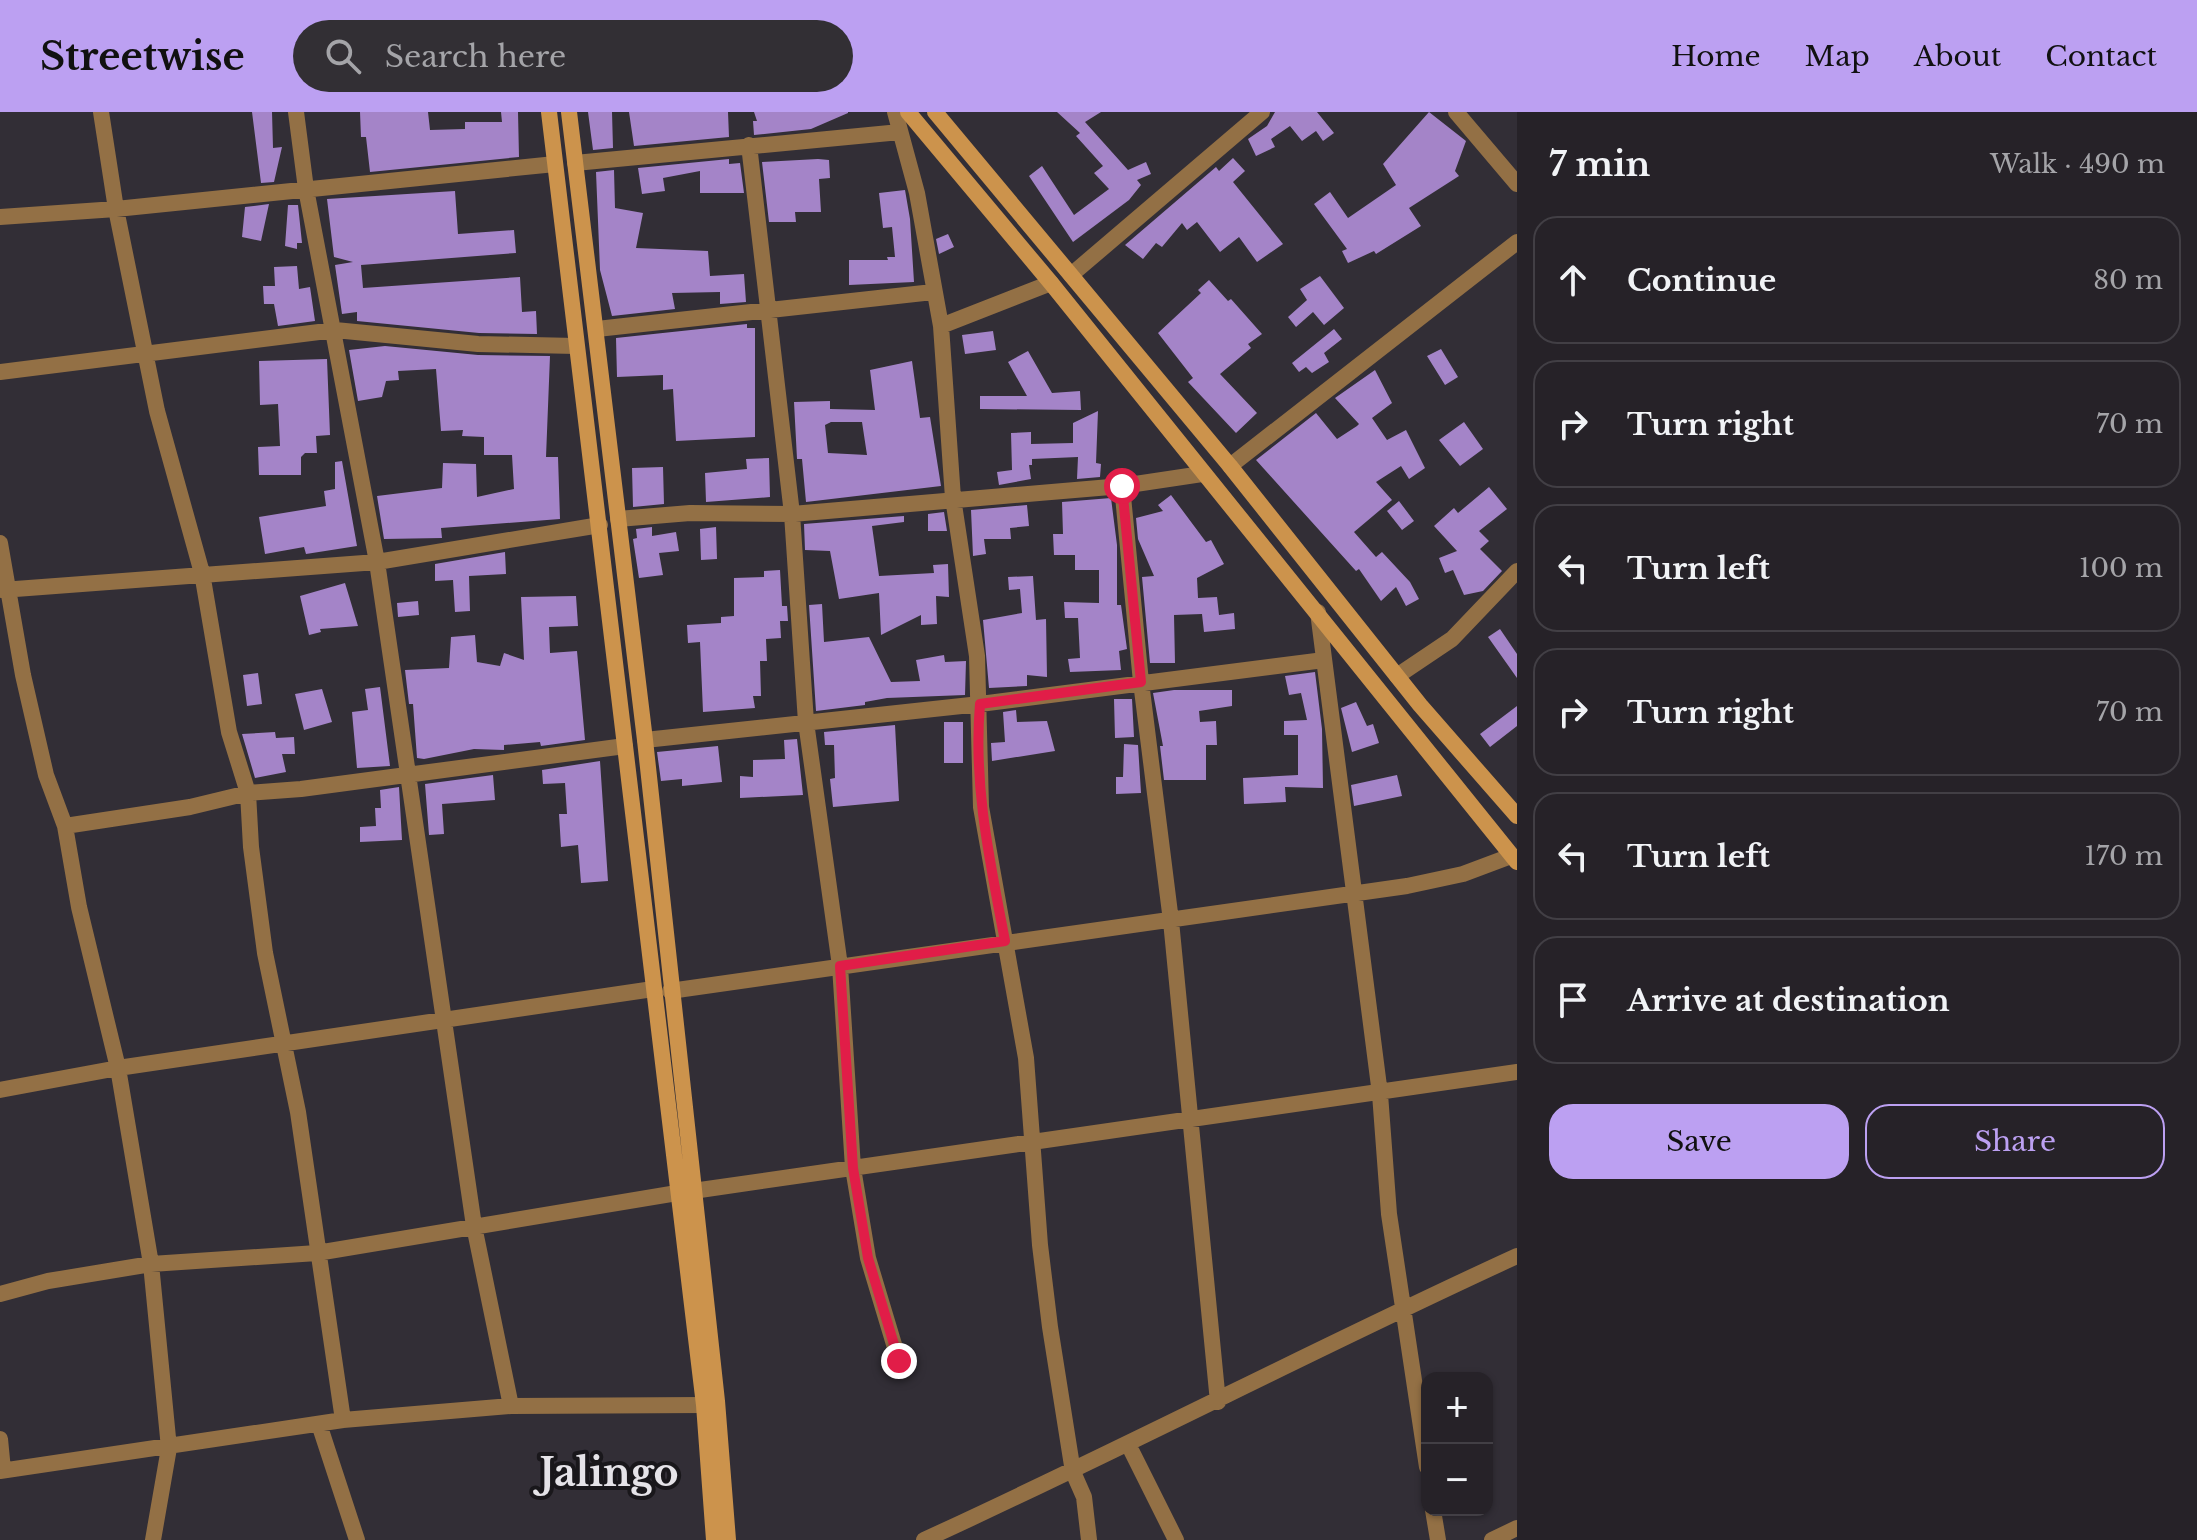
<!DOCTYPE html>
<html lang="en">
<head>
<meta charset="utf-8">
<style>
  body { margin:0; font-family:"Libre Baskerville",serif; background:#322f34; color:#f1f3f6 }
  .controls { position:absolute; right:24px; bottom:24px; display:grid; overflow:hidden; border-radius:16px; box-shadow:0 2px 6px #0004 }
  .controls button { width:72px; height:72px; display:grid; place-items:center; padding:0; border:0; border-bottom:2px solid #423f45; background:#262228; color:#f1f3f6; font:40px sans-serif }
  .stop { position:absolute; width:24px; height:24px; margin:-18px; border:6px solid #e11d48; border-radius:50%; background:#fff }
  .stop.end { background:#e11d48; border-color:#fff; box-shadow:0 2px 8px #0008 }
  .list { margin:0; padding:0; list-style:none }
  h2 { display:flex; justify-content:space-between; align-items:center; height:104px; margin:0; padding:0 32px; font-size:34px }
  h2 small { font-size:26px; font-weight:400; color:#a4a4a8 }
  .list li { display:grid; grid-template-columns:52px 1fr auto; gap:24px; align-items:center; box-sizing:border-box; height:128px; margin:0 16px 16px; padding:0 16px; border:2px solid #423f45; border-radius:24px }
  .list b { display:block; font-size:30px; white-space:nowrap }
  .list em { font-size:26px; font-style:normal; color:#a4a4a8 }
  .actions { display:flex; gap:16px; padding:24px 32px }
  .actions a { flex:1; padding:18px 0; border:2px solid #bca0f2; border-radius:24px; text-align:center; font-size:28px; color:#bca0f2 }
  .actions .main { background:#bca0f2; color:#111 }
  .icon { flex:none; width:44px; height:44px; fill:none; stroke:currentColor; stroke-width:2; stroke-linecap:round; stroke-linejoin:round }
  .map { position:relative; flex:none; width:1517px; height:1428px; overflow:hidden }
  header { display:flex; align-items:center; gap:48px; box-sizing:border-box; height:112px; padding:0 40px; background:#bca0f2; color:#111 }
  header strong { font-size:38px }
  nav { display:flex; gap:44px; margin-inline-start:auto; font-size:28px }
  .search { width:560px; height:72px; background:#322f34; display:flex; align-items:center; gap:20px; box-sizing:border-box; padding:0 28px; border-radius:44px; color:#a4a4a8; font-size:30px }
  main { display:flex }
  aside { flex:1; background:#262228 }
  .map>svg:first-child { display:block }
  .building { fill:#a484c8; fill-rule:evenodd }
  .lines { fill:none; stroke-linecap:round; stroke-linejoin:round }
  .street { stroke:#937045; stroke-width:16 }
  .secondary { stroke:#cc934c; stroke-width:16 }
  .route { stroke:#e11d48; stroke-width:10 }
  .labels { text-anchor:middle; stroke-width:8; stroke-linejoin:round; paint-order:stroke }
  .town-label { font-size:38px; font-weight:bold; fill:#e5e3e8; stroke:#19171b }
</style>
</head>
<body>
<header>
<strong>Streetwise</strong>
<div class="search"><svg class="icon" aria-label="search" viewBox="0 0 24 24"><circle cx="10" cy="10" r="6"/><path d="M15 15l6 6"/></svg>Search here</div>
<nav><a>Home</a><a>Map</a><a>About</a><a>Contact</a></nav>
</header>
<main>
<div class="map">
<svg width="1517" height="1428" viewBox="0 0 1517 1428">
  <rect width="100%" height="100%" fill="#322e36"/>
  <!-- building -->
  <path class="building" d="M252,0H272L273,36L282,35L274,70L261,71Z
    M360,0H428L430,18L465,17V10H502L501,0H518L519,45L370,60L366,25H361Z
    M588,0H612L613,36L593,38Z
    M629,0H728L729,25L634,34Z
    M754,0H848V1L811,17L754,23L753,9H757Z
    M1057,0H1101L1085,10L1128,58L1146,50L1151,62L1137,68L1141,73L1129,88L1073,130L1029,64L1042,54L1074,103L1109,77L1094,61L1103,54L1076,24L1080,21Z
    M1275,0H1317L1334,21L1323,29L1316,19L1302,29L1290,14L1271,27L1275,35L1256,44L1248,27L1267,14Z
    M1429,0L1466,29L1455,59L1459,64L1409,96L1421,114L1376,142L1374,139L1348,151L1342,139L1347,137L1314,92L1330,80L1348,106L1396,73L1383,52Z
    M1233,46L1245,59L1233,70L1283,132L1257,150L1239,125L1220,140L1197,110L1187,118L1182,111L1162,135L1156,131L1143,147L1125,133L1216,55L1219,59Z
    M729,47V52L740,51L744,81H700V59L663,66L665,79L642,82L638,56Z
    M818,47L829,48L830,66L819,67L821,100H795L796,110H769L762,50Z
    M614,58L615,96L643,101L636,136L708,139L710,164L744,162L746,190L720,192V180L672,181L675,197L612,204L600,158L596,60Z
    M905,78L910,107L914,170L849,173V148H888L887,145H895L892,115L883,116L879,81Z
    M455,79L458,122L514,118L516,141L361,153L363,176L520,165L522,200L536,199L537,222L479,221L357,209V200L342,202L335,153L353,150L334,145L327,87Z
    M269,92L261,129L242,125L245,95Z
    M288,93H298L302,131H297V137L285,134Z
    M948,122L954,135L939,142L936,127Z
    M297,154L299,177L310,175L315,209L278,214L274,192H264L263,174H275L274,155Z
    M1320,164L1344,196L1324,213L1313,200L1296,215L1288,205L1307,188L1300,177Z
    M1209,168L1228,189L1231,187L1262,222L1248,232L1251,236L1220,262L1257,301L1236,321L1188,270L1193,266L1158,221L1201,181L1198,178Z
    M747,212V216H755V325L676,329L673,277L663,278V263L617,265L616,226Z
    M1334,217L1342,227L1324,241L1329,250L1312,261L1306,255L1299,260L1292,251Z
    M993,219L996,238L965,242L962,223Z
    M385,234L478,243L550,244L546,345H558L560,407L441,416L442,426L384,427L377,384L442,376L443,351L476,352L477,385L514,377L512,343H484V325L462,324L463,318L441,319L436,257L398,259L399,268L386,269L382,285L358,289L349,238Z
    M1441,237L1458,265L1445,273L1427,244Z
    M1028,239L1052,281L1080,279L1081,298L980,297V284H1027L1008,250Z
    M327,247L330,323L316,324L317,341H305L301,345V363H259L258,335L280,334L278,292L260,293L259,249Z
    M912,249L920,306L930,305L941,374L806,390L802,347H797L794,290L830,289V297L875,298L870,258ZM831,310H862L867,343L828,341L825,313Z
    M1375,258L1392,291L1372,306L1387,328L1406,318L1425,356L1409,367L1401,354L1376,370L1392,388L1354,420L1376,445L1382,440L1410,470L1419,487L1406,494L1396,475L1381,489L1359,457L1356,459L1256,348L1316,301L1337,327L1357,314L1359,312L1335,286Z
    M1098,299L1096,351L1101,352L1100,365L1077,367L1078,345L1032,347V353H1029L1031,367L999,373L997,360L1012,358L1011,321L1031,320V332L1073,331V311Z
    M1464,310L1483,337L1460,354L1439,328Z
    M769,346L770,385L706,390L705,361L747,357L746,347Z
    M342,349L357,434L306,442L304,435L265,442L259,405L326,394L324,379L335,377V350Z
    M663,355L664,392L633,395L632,356Z
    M1489,375L1507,397L1479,419L1489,429L1480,437L1502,459L1483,479L1464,483L1453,458L1445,461L1439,446L1457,439L1434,414L1454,396L1458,401Z
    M1171,383L1206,430L1211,428L1224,452L1197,466L1198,486L1217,485L1219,503L1234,501L1235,517L1204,520L1202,502L1174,503L1175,551H1150L1142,465L1154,464L1138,427L1136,406L1163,399L1158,393Z
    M1111,386L1117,433V493H1121L1127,537L1119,539L1121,558L1070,560L1068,547L1080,546L1078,506H1065L1064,490L1099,491V458H1075V443H1054L1053,422H1063L1062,390Z
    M1399,389L1414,409L1402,418L1387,399Z
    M1027,393L1029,414L1010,416L1011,427H984L986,442L973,444L971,398Z
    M944,400L947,419H928V402Z
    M904,404V410L872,414L879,464L934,461L933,453L948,452L949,485L936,484L937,512L921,513V503L881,523L879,481L839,487L830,439L805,438L804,412Z
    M652,415V424L676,420L679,439L659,441L663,463L639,466L633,427L637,426L636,417Z
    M716,415L717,447L701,448L700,417Z
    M505,440L506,462L469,464L470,499L455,500L453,468L435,469V452Z
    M780,458L782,494H787L788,509H780L781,526L766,527L767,549H760L761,584H753L755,596L703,600L700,530L688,531L687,513L721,511V505L734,504V466L764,465V459Z
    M1033,464L1036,508L1046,507L1047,565L1027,563V574L989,576L983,508L1022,501L1020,477L1009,478L1008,465Z
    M345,471L358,514L320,517L321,520L309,523L300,484Z
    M576,484L578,514L549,515L550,541L577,539L585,628L541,634L540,630L504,633V638L474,637L424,647L417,646L413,592H409L405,558L449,556L451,525L475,523L477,550L500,554L504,541L524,548L521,485Z
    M418,489L419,503L398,505L397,491Z
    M822,492L824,530L869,525L891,570L920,569L916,548L944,543L945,550L966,549L965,583L887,586L865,590V593L816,599L809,493Z
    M1500,517L1517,542V566L1488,525Z
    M1315,560L1322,617L1323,676L1285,675L1286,690L1244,692L1243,666L1298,663V623H1284V609L1307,608L1301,581L1289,583L1285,564Z
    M258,561L262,592L247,594L243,563Z
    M380,575L390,654L357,656L352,600L368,598L365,577Z
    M322,577L332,610L304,618L295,582Z
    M1174,578H1232V594L1199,599L1200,610L1216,609L1217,633H1206V668H1164L1160,634H1163L1153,581Z
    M1114,587H1132L1134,625L1115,626Z
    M1356,590L1367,614L1373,612L1379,631L1352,640L1341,596Z
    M1517,594V614L1490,635L1480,622Z
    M1016,598L1017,610L1047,609L1055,639L992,649L991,631L1005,630L1003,600Z
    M944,610H963V651H944Z
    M895,613L899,689L833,695L830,667L835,666L834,633H825L824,620Z
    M275,620L276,626L294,625L295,642H282L286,660L255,666L242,622Z
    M797,627L803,683L740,686V664L753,665V648L785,647L784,628Z
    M1124,632L1138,633L1141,681L1116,682V665H1123Z
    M718,634L722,670L682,674V667L661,669L657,640Z
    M600,649L608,769L581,771L578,733L561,735L559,702H567L565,671L543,672L542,658Z
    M493,663L495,688L442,692L444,722L429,723L425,672Z
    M1397,663L1402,684L1354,694L1351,673Z
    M399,675L402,728L360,730V715L376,714L375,696H381L380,678Z"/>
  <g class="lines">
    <!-- street -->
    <path class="street" d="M101,0L116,97L157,299L202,461L229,620L248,681L251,735L265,841L298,1000L343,1308
      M296,0L306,77L377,450L474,1114L511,1294
      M895,0L917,81L941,214L953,386L977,544L981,695L1026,946L1040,1133L1050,1215L1073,1360L1084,1385L1089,1428
      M1456,0L1517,72
      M749,33L792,402L806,610L840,854L853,1056L868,1146L899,1249
      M575,51L900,20
      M0,105L116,97L555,52
      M1071,163L1262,0
      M941,214L1051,171
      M597,217L933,180
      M0,260L335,218L478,232L576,234
      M1230,354L1517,130
      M1122,374L1141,570L1171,809L1218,1290
      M618,407L690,401L792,402L1122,374L1202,362
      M0,431L23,563L46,663L65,714L79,795L118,956L151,1152L169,1336L153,1428
      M2,478L377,450L600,413
      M1318,500L1380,982L1389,1102L1427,1355
      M1397,564L1452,527L1517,459
      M645,628L980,592L1324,548
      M65,714L190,695L248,681L301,677L625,634
      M670,879L1407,774L1463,762L1511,744
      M0,978L118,956L653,877
      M693,1079L1517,960
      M0,1182L48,1169L151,1152L317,1141L677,1081
      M319,1312L357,1428
      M0,1327L3,1358
      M1128,1332L1176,1428
      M0,1359L343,1308L511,1294L704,1293
      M1433,1398L1438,1428
      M924,1428C1123,1337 1318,1235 1517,1144
      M1492,1428L1517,1416"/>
    <!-- secondary -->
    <path class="secondary" d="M549,0L704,1293L714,1428
      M569,0L645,628L717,1289L728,1428
      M908,0L1051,171L1517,750
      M935,0L1230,354L1420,593L1517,704"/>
  </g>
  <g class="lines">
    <!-- route -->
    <path class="route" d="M899,1249L868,1146L853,1056L840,854L1005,829C990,750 973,673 980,592L1141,570L1122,374"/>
  </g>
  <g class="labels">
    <!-- town labels -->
    <g class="town-label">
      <text x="609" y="1374">Jalingo</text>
    </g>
  </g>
</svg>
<div class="controls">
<button>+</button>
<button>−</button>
</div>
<div class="stop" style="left:1122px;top:374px"></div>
<div class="stop end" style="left:899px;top:1249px"></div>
</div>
<aside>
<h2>7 min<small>Walk · 490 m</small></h2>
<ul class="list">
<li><svg class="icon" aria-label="ahead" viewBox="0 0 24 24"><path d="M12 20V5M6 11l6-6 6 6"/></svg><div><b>Continue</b></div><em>80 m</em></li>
<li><svg class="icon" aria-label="right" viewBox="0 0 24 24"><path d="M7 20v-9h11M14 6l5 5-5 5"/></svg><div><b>Turn right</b></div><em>70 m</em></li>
<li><svg class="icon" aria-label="left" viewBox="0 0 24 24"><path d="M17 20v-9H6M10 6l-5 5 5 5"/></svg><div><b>Turn left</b></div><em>100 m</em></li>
<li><svg class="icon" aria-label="right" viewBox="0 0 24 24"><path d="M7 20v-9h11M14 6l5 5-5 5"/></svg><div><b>Turn right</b></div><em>70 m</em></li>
<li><svg class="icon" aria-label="left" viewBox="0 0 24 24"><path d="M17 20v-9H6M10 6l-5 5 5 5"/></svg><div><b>Turn left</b></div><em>170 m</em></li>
<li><svg class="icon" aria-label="arrive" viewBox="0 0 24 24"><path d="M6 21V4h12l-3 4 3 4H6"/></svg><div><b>Arrive at destination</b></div></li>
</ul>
<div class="actions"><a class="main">Save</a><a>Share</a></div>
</aside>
</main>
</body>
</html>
